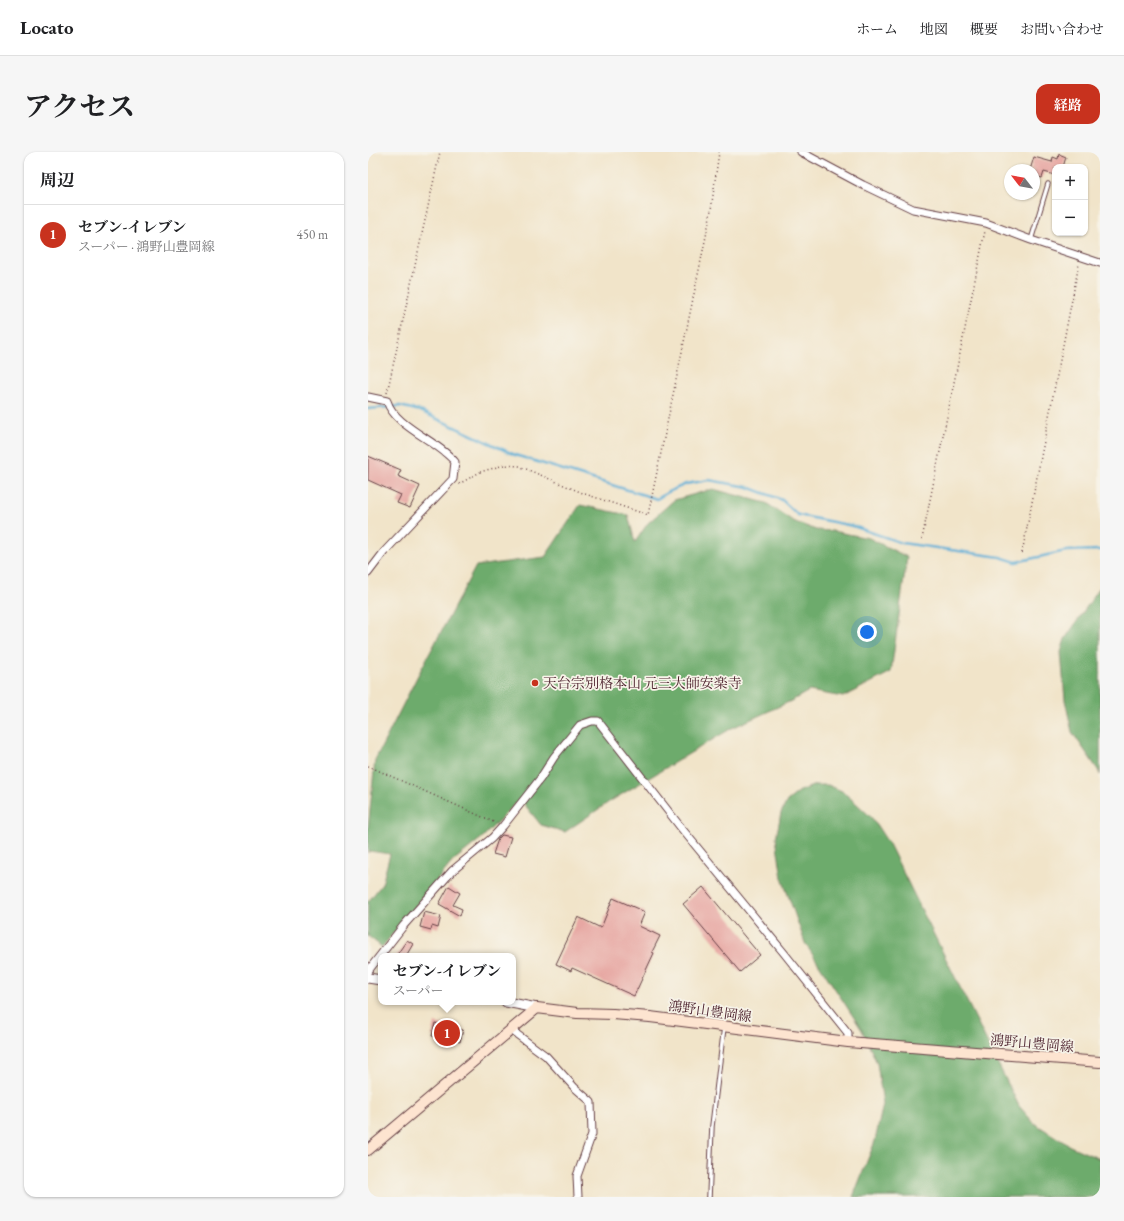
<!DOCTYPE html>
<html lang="ja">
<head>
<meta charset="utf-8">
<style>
  body { margin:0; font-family:"EB Garamond","Noto Serif JP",serif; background:#f6f6f6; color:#202124 }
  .controls { position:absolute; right:12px; top:12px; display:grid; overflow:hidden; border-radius:8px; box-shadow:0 1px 3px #0004 }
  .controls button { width:36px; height:36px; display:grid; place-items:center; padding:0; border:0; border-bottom:1px solid #e0e0e0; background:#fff; color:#202124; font:20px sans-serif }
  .compass { position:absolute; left:636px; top:12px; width:36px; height:36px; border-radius:50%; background:#fff; box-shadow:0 1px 3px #0004; rotate:301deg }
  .you { position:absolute; left:499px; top:480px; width:14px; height:14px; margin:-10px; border:3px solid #fff; border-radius:50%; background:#1a73e8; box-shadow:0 0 0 6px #1a73e833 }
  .badge { display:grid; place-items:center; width:26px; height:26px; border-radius:50%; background:#c8321e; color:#fff; font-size:13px; font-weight:700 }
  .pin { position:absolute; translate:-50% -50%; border:2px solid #fff; box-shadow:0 1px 4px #0006 }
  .popup { position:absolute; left:10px; top:801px; width:138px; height:52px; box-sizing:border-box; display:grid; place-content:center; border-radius:8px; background:#fff; filter:drop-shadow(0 1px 3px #0005); font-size:13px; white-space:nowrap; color:#757577 }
  .popup b { font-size:15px; color:#202124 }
  .popup::after { content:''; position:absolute; left:50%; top:100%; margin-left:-8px; border:8px solid transparent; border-top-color:#fff }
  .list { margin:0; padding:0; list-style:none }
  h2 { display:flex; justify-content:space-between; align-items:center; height:52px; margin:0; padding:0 16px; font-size:17px }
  h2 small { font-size:13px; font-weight:400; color:#757577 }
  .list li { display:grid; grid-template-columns:26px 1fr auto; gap:12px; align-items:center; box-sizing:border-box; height:60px; padding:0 16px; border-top:1px solid #e0e0e0 }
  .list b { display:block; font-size:15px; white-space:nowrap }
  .list p { margin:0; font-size:13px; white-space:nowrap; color:#757577 }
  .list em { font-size:13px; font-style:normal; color:#757577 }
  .map { position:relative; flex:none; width:732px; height:1045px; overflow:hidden; border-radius:12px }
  header { display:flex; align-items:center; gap:24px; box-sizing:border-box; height:56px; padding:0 20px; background:#fff; border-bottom:1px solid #e0e0e0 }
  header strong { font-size:19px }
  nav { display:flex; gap:22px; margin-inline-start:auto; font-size:14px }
  .intro { display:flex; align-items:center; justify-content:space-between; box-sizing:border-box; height:96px; padding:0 24px }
  h1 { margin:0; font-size:28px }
  .button { padding:10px 18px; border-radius:12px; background:#c8321e; color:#fff; font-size:14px; font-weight:700 }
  main { display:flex; gap:24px; padding:0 24px }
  aside { flex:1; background:#fff; border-radius:12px; box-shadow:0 1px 3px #0004 }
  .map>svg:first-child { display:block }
  .forest { fill:#6dab6c; stroke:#5c654c }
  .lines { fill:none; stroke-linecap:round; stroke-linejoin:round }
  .stream { stroke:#5badd6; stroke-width:2.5 }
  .building { fill:#e7a7a3 }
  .service-casing { stroke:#633d43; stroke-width:5.5 }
  .minor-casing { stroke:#633d43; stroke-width:9 }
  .tertiary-casing { stroke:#633d43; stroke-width:11 }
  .secondary-casing { stroke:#633d43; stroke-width:12 }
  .path { stroke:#633d43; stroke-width:1.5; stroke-dasharray:1 3; stroke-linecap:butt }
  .service { stroke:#fff; stroke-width:3.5 }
  .minor { stroke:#fff; stroke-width:7 }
  .tertiary { stroke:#fff; stroke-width:9 }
  .secondary { stroke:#fde4d0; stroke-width:10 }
  .poi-dot { fill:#c8321e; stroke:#f7f3e8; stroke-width:1.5 }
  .labels { text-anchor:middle; stroke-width:3.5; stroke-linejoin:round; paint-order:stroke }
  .poi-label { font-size:14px; fill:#4a1f2b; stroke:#f7f3e8; text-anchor:start }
  .street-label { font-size:14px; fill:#4a1f2b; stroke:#f7f3e8 }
</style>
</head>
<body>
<header>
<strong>Locato</strong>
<nav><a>ホーム</a><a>地図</a><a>概要</a><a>お問い合わせ</a></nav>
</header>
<div class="intro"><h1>アクセス</h1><a class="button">経路</a></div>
<main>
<aside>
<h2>周辺<small></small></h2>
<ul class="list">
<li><span class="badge">1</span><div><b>セブン-イレブン</b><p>スーパー · 鴻野山豊岡線</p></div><em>450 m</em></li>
</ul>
</aside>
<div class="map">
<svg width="732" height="1045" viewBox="0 0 732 1045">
  <rect width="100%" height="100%" fill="#f7f3e8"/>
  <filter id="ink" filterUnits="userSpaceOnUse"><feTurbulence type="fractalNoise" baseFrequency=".025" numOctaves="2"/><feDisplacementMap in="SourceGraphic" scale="8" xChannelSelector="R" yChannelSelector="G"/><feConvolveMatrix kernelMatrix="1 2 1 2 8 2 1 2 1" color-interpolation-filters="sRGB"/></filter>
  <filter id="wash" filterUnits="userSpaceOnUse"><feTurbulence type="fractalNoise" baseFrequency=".012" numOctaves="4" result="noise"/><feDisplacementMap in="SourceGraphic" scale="16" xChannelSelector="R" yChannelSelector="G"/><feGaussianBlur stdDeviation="0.9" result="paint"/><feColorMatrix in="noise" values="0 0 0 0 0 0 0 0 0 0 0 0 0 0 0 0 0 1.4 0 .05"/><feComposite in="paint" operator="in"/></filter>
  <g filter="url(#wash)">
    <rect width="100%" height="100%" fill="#f1e4c9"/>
    <!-- forest -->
    <path class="forest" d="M345,337L398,351L425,369L448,378L464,379L501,386L539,405L523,520L475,545L441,539L423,549L364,576L241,650L197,680L173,673L152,647L115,685L85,709L14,795L0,784V750L14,732L22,702L1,699L0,701V678L7,608L50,523L108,414L177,405L212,353L260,363L267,390L280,371L306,348Z
      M732,435V623L730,618L704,580L697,548L693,500L697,487Z
      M447,633H460L474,639L488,651L504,666L521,692L651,954L666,971L702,994L732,1007V1045H485L507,989L515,952L509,911L494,878L437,791L414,726L408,686L413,661L419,649L432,639Z"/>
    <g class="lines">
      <!-- stream -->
      <path class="stream" d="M0,257L32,254L52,259L147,303L289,347L300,340L318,332L341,328L380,335L414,348L430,363L485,374L534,391L632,405L648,410L698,399L732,398"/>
    </g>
    <g id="blocks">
      <!-- building -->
      <path class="building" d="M691,2L698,5L695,15H687V23L676,20L674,26L666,24V18H662L666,5L684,10L685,5L690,7Z
        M0,304L33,318L30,324L52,334L42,356L29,351L33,343L0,328Z
        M134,683L143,685L137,705L125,702L130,687Z
        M81,734L92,741L85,753L94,757L92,764L71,752Z
        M335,735L392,803L372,820L315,752Z
        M245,746L277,760L271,774L292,784L284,800L286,801L266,844L204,816L203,819L188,812L210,765L233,776Z
        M56,760L73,764L70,776L64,774L63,778L52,775Z
        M39,788L45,792L38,804H28Z
        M67,871L95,878L92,890L64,884Z"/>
    </g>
  </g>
  <g filter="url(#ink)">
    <use href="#blocks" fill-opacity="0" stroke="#633d43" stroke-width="1"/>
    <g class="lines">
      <defs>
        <path id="service" d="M663,88L680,32
          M341,1045L344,974L356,875"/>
        <path id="minor" d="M433,0L495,33L545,57L618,71L663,88L732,111
          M0,245L19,249C27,275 69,288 87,310L85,327L16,400L0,421
          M0,819L36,773L84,719L124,686L135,674L172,627L186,605L212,573L224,569H230L314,677L416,801L480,881V890
          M143,878L178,904L206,935L223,950L224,982L209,1024L210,1045"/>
        <path id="tertiary" d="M0,826L13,828
          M138,850L169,856"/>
        <path id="secondary" d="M0,998L169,856L209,861L245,862L282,865L480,890L732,910"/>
      </defs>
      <!-- service casing -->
      <use href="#service" class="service-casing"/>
      <!-- minor casing -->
      <use href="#minor" class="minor-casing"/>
      <!-- tertiary casing -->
      <use href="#tertiary" class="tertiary-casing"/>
      <!-- secondary casing -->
      <use href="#secondary" class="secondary-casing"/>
      <!-- path -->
      <path class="path" d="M19,241L72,0
        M91,332L112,320L136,313L151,314L217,342L280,363L342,65L351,0
        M554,387L617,79
        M654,401L711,112
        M0,614L128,671"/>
      <!-- service -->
      <use href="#service" class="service"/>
      <!-- minor -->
      <use href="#minor" class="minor"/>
      <!-- tertiary -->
      <use href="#tertiary" class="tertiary"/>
      <!-- secondary -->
      <use href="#secondary" class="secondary"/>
    </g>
  </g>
  <!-- markers -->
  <circle class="poi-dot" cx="167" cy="531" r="4"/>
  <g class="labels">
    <!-- poi labels -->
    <g class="poi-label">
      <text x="175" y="536">天台宗別格本山 元三大師安楽寺</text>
    </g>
    <!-- street labels -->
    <g class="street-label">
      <text transform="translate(342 859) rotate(8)" y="5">鴻野山豊岡線</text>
      <text transform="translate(664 891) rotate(5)" y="5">鴻野山豊岡線</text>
    </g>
  </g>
</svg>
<div class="controls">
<button>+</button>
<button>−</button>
</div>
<svg class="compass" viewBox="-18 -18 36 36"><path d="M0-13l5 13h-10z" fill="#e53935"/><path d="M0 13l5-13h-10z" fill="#757577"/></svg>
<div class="you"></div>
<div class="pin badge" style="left:79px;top:881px">1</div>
<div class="popup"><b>セブン-イレブン</b>スーパー</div>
</div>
</main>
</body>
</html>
